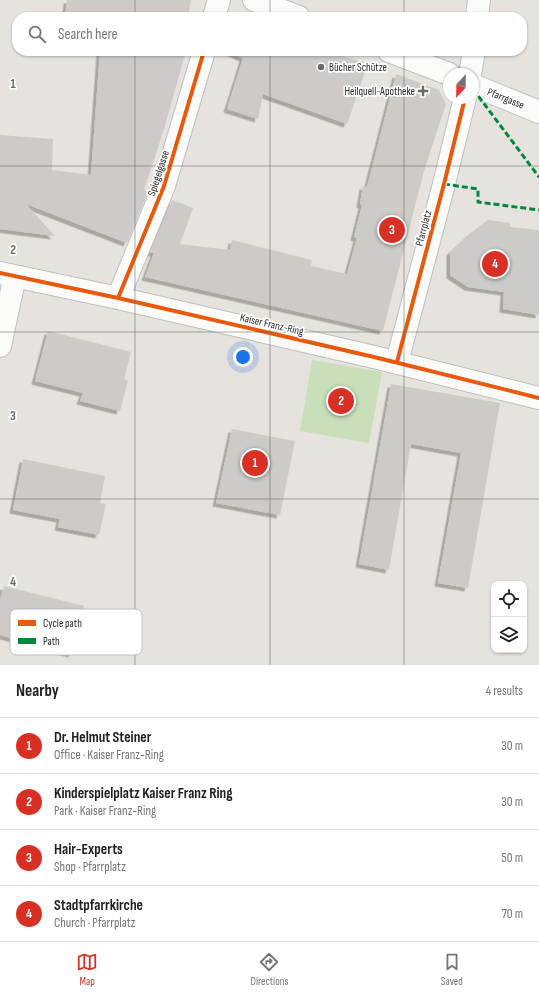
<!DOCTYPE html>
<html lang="en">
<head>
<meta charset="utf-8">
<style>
  body { margin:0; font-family:"Sofia Sans Condensed",sans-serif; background:#f6f6f6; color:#202124 }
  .controls { position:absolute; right:12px; bottom:12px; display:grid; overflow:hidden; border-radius:8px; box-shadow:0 1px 3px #0004 }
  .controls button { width:36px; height:36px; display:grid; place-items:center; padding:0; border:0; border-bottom:1px solid #e0e0e0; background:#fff; color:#202124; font:20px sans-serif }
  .compass { position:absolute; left:443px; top:68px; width:36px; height:36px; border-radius:50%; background:#fff; box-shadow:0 1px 3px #0004; rotate:202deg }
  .you { position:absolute; left:243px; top:357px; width:14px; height:14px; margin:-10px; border:3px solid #fff; border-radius:50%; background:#1a73e8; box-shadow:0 0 0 6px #1a73e833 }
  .badge { display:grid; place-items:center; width:26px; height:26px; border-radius:50%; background:#d93025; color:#fff; font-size:13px; font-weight:700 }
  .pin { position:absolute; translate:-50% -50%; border:2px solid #fff; box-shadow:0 1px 4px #0006 }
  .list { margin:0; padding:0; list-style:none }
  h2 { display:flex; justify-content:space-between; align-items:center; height:52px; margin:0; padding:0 16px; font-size:17px }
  h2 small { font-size:13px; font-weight:400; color:#757577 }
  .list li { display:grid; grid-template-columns:26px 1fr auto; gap:12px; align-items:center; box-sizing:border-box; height:56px; padding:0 16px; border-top:1px solid #e0e0e0 }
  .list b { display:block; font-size:15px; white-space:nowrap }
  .list p { margin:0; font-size:13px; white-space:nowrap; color:#757577 }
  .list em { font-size:13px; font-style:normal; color:#757577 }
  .icon { flex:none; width:22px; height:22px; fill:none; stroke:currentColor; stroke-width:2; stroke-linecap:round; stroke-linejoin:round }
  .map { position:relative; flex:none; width:539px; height:665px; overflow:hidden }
  .search { position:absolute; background:#fff; box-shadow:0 1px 3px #0004; left:12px; right:12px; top:12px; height:44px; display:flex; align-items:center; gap:10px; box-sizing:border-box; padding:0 14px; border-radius:16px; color:#757577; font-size:15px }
  .sheet { height:276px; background:#fff }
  nav { display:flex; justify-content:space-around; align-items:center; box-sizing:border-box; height:56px; border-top:1px solid #e0e0e0; background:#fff; font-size:11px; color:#757577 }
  nav a { display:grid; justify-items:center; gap:2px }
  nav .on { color:#d93025 }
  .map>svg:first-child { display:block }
  .green { fill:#c8dfb9 }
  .building { fill:#cdcac7; filter:url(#shadow) }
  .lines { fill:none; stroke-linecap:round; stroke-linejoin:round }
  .street-casing { stroke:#c0bebf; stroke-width:24 }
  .street { stroke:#fbfbfa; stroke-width:22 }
  .quiet { stroke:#00873e; stroke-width:3; stroke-dasharray:6 3; stroke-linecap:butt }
  .cycleway-casing { stroke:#fff; stroke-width:6 }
  .cycleway { stroke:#e8590c; stroke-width:4 }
  .grid { fill:none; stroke:#6a6968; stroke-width:1; stroke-opacity:0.55 }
  .poi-dot { fill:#6a6968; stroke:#fff; stroke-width:1.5 }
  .labels { text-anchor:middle; stroke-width:3.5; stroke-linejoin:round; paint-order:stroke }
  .poi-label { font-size:11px; fill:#282828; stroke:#fff; text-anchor:start }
  .street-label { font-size:11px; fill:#282828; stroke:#fff }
  .key { fill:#fff; stroke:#bebebe; stroke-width:1 }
  .key-label { font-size:11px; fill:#282828 }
  .grid-label { font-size:13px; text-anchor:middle; font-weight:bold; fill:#6a6968; stroke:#fff; stroke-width:3.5; stroke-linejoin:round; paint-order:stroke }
</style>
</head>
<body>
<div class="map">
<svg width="539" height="665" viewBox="0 0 539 665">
  <defs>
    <filter id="shadow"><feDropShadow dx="-3.5" dy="3.5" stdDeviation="0" flood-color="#0004"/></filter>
  </defs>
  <rect width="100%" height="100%" fill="#e6e2de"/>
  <!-- green -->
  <path class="green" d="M312,360L382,372L369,443L300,431Z"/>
  <!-- building -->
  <path class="building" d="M67,0H191L188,17H65Z
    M100,51H186L164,129L144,190L148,192L127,243L26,204L55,236L0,229V135L53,139L52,170L91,175Z
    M227,51H328L368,64L347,124L263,94L258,119L227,109L243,58Z
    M396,74L439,90L446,104L424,171L383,331L145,277L154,253L150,252L172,200L193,208L180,244L230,250L232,240L312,260L311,266L347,274L357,238L354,237L362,205L360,204L363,186L367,187Z
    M488,220L510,223V227L539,230V315L503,309L504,292L468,287L450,275V252L468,235Z
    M48,331L131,352L124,379L128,381L120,411L80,401L83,393L35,381Z
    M391,384L500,403L468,588L438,583L461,453L411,444L389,570L359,564Z
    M232,429L295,441L280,515L216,503Z
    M23,459L105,476L100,503L106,504L99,535L58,527L60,519L13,510Z
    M4,586L84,606L72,654L0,635V600Z"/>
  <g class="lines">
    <defs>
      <path id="street" d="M254,0L299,17
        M214,17L219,0
        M477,17L479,0
        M389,51L449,74
        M470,74L474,51
        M473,85L539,112
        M0,273L118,298L374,357L539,398
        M118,298L164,186L204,51
        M0,346L15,276
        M397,362L444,184L465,98"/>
    </defs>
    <!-- street casing -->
    <use href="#street" class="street-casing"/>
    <!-- street -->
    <use href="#street" class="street"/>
    <!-- quiet -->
    <path class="quiet" d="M473,89L539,177
      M444,184L478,189V202L539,210"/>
    <defs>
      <path id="cycleway" d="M0,273L118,298L374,357L539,398
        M118,298L164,186L204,51
        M397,362L444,184L465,98"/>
    </defs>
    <!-- cycleway casing -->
    <use href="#cycleway" class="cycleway-casing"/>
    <!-- cycleway -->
    <use href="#cycleway" class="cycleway"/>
  </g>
  <!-- grid -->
  <path class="grid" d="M135,0V17M270,0V17M404,0V17M135,51V665M270,51V665M404,51V665M0,166H539M0,332H539M0,499H539"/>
  <!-- markers -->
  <g class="poi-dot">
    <circle cx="321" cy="67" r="4"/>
    <path d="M421 85h4v4h4v4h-4v4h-4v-4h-4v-4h4z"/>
  </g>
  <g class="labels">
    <!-- poi labels -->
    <g class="poi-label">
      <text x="329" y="71">Bücher Schütze</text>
      <text x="415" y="95" text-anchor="end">Heilquell-Apotheke</text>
    </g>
    <!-- street labels -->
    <g class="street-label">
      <text transform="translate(506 98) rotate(22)" y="4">Pfarrgasse</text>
      <text transform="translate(158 173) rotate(-72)" y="4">Spiegelgasse</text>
      <text transform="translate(423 228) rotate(-75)" y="4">Pfarrplatz</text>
      <text transform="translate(272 324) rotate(13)" y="4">Kaiser Franz-Ring</text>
    </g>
  </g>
  <!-- legend -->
  <rect x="10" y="609" width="132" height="46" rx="6" class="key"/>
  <rect x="18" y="620" width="18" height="6" fill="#e8590c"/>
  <rect x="18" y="638" width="18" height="6" fill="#00873e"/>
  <g class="key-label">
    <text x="43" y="627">Cycle path</text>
    <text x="43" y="645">Path</text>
  </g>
  <g class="grid-label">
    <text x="13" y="88">1</text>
    <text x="13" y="254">2</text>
    <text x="13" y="420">3</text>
    <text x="13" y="586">4</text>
  </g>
</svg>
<div class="controls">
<button><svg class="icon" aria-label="locate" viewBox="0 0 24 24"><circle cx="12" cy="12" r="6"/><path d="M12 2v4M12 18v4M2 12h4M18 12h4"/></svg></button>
<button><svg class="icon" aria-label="layers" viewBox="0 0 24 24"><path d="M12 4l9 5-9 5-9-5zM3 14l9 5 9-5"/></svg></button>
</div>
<svg class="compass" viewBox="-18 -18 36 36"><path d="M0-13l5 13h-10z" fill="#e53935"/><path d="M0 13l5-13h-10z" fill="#757577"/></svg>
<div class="you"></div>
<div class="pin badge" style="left:255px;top:463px">1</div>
<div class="pin badge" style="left:341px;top:401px">2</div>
<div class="pin badge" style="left:392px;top:230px">3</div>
<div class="pin badge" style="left:495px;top:264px">4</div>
<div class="search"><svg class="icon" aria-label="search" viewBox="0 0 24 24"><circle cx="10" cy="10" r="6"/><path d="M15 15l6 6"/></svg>Search here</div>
</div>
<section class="sheet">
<h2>Nearby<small>4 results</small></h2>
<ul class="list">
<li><span class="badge">1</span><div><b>Dr. Helmut Steiner</b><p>Office · Kaiser Franz-Ring</p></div><em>30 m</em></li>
<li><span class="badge">2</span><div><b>Kinderspielplatz Kaiser Franz Ring</b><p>Park · Kaiser Franz-Ring</p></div><em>30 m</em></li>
<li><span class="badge">3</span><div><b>Hair-Experts</b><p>Shop · Pfarrplatz</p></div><em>50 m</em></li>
<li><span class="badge">4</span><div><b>Stadtpfarrkirche</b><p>Church · Pfarrplatz</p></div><em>70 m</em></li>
</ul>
</section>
<nav>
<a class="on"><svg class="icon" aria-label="map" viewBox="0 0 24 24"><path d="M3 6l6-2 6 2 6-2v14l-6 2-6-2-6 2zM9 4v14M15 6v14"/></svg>Map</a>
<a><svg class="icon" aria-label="directions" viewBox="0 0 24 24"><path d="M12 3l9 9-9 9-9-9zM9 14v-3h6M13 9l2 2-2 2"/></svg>Directions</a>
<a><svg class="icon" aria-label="saved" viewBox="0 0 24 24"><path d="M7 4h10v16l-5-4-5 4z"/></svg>Saved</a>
</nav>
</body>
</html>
